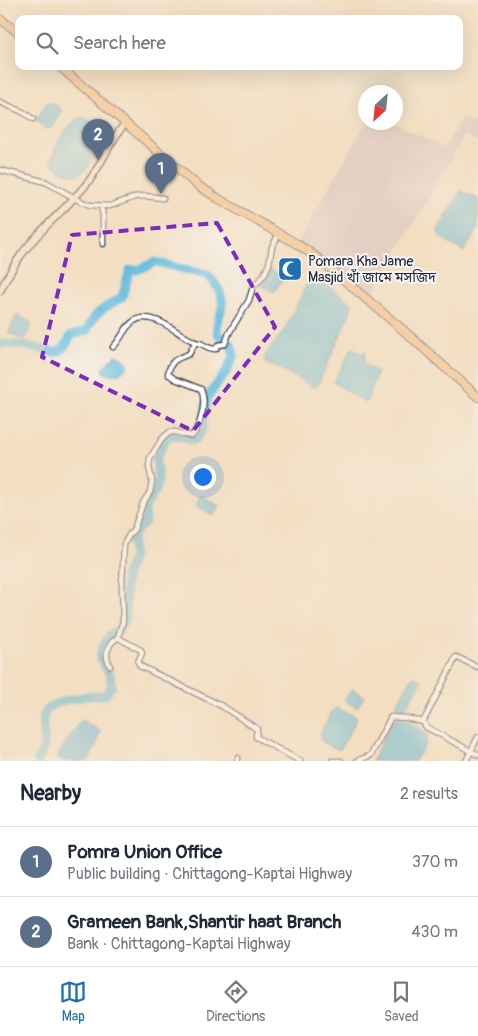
<!DOCTYPE html>
<html lang="en">
<head>
<meta charset="utf-8">
<style>
  body { margin:0; font-family:Pangolin,"Noto Sans Bengali",sans-serif; background:#f2f2f3; color:#1f2937 }
  .compass { position:absolute; left:358px; top:85px; width:45px; height:45px; border-radius:50%; background:#fff; box-shadow:0 5px 20px #0002; rotate:207deg }
  .you { position:absolute; left:202px; top:476px; width:18px; height:18px; margin:-12px; border:4px solid #fff; border-radius:50%; background:#1a73e8; box-shadow:0 0 0 8px #1a73e833 }
  .badge { display:grid; place-items:center; width:32px; height:32px; border-radius:50%; background:#1f6fb2; color:#fff; font-size:16px; font-weight:700 }
  .pin { position:absolute; translate:-50% -41px; filter:drop-shadow(0 1px 2px #0008) }
  .pin::after { content:''; position:absolute; top:26px; width:18px; height:15px; background:inherit; clip-path:polygon(0 0,100% 0,50% 100%) }
  .list { margin:0; padding:0; list-style:none }
  h2 { display:flex; justify-content:space-between; align-items:center; height:65px; margin:0; padding:0 20px; font-size:21px }
  h2 small { font-size:16px; font-weight:400; color:#747a83 }
  .list li { display:grid; grid-template-columns:32px 1fr auto; gap:15px; align-items:center; box-sizing:border-box; height:70px; padding:0 20px; border-top:1px solid #e0e1e3 }
  .list b { display:block; font-size:19px; white-space:nowrap }
  .list p { margin:0; font-size:16px; white-space:nowrap; color:#747a83 }
  .list em { font-size:16px; font-style:normal; color:#747a83 }
  .icon { flex:none; width:28px; height:28px; fill:none; stroke:currentColor; stroke-width:2; stroke-linecap:round; stroke-linejoin:round }
  .map { position:relative; flex:none; width:478px; height:761px; overflow:hidden }
  .search { position:absolute; background:#fff; box-shadow:0 5px 20px #0002; left:15px; right:15px; top:15px; height:55px; display:flex; align-items:center; gap:12px; box-sizing:border-box; padding:0 18px; border-radius:10px; color:#747a83; font-size:19px }
  .sheet { height:205px; background:#fff }
  nav { display:flex; justify-content:space-around; align-items:center; box-sizing:border-box; height:70px; border-top:1px solid #e0e1e3; background:#fff; font-size:14px; color:#747a83 }
  nav a { display:grid; justify-items:center; gap:2px }
  nav .on { color:#1f6fb2 }
  .map>svg:first-child { display:block }
  .industrial { fill:#d2bec3 }
  .water { fill:#5cb7da; stroke:#3f6c8a }
  .lines { fill:none; stroke-linecap:round; stroke-linejoin:round }
  .river { stroke:#5cb7da; stroke-width:9 }
  .street-casing { stroke:#413e4f; stroke-width:7 }
  .secondary-casing { stroke:#413e4f; stroke-width:9 }
  .primary-casing { stroke:#413e4f; stroke-width:10 }
  .street { stroke:#fff; stroke-width:4.5 }
  .secondary { stroke:#fde5d0; stroke-width:6 }
  .primary { stroke:#f9bd89; stroke-width:8 }
  .marked { fill:none; stroke:#7b2cbf; stroke-width:4; stroke-dasharray:10 6; stroke-linejoin:round }
  .labels { text-anchor:middle; stroke-width:4; stroke-linejoin:round; paint-order:stroke }
  .poi-label { font-size:14px; fill:#22223b; stroke:#f6f6f2; text-anchor:start }
</style>
</head>
<body>
<div class="map">
<svg width="478" height="761" viewBox="0 0 478 761">
  <rect width="100%" height="100%" fill="#f6f6f2"/>
  <filter id="ink" filterUnits="userSpaceOnUse"><feTurbulence type="fractalNoise" baseFrequency=".02" numOctaves="2"/><feDisplacementMap in="SourceGraphic" scale="10" xChannelSelector="R" yChannelSelector="G"/><feConvolveMatrix kernelMatrix="1 2 1 2 8 2 1 2 1" color-interpolation-filters="sRGB"/></filter>
  <filter id="wash" filterUnits="userSpaceOnUse"><feTurbulence type="fractalNoise" baseFrequency=".0096" numOctaves="4" result="noise"/><feDisplacementMap in="SourceGraphic" scale="20" xChannelSelector="R" yChannelSelector="G"/><feGaussianBlur stdDeviation="1.12" result="paint"/><feColorMatrix in="noise" values="0 0 0 0 0 0 0 0 0 0 0 0 0 0 0 0 0 1.4 0 .05"/><feComposite in="paint" operator="in"/></filter>
  <g filter="url(#wash)">
    <rect width="100%" height="100%" fill="#f3dec1"/>
    <!-- industrial -->
    <path class="industrial" d="M461,118L478,126V142L465,135L369,300L297,244L366,123H395L444,148Z"/>
    <!-- water -->
    <path class="water" d="M47,102L55,104L61,109L62,112L53,127L47,129L36,121Z
      M82,117C91,120 101,125 104,135L86,169L76,176L63,172L51,163C54,147 65,124 82,117Z
      M461,191L478,199V228L464,252L440,237L438,230Z
      M270,269L284,277L274,292L260,285Z
      M313,279L326,284L352,304L349,316L318,385L315,388L277,367L268,365L265,363V356L286,327L307,284Z
      M16,316H20L32,324L25,339L19,338L8,333Z
      M352,348L363,354L366,349L364,363L377,373L366,403L333,382Z
      M115,355L124,359L128,364C125,374 114,376 104,373L103,368Z
      M200,496H202L220,506L214,515H211L196,505Z
      M413,676L422,681L404,710L396,705Z
      M352,689L365,696L357,708L344,700Z
      M337,708L355,716L357,719L340,750L322,742L319,736L333,710Z
      M400,718L407,721L427,733C429,744 420,752 415,761H372L392,721Z
      M80,721H84L100,731L97,744L88,761H64L59,758L58,755Z"/>
    <g class="lines">
      <!-- river -->
      <path class="river" d="M0,344C10,344 22,345 32,347C54,352 60,360 71,335L87,331C96,309 104,309 122,297L130,270H138L155,262L208,275C216,283 224,296 222,307C220,317 215,324 218,334L231,344L234,355L226,372L207,398L202,431L196,439L192,441L175,435L169,436L166,439L156,458L158,481L156,489L145,507V522L135,533L132,539L133,558L126,575L125,620L118,631L111,633L103,646L100,657L110,675L112,686L105,695C90,696 50,698 44,715C41,725 46,737 44,746C43,751 40,756 38,761"/>
    </g>
  </g>
  <g filter="url(#ink)">
    <g class="lines">
      <defs>
        <path id="street" d="M0,102L23,112L33,119
          M0,170L46,182L80,201L90,205L110,206L135,197L145,196L163,198
          M101,206L103,216V244
          M113,347C122,339 125,324 138,319C155,313 177,333 191,340C194,342 198,343 202,344C207,347 210,349 216,349L218,345L225,344L229,333L249,300L253,287L264,275L269,264L272,247L279,234
          M118,637L122,640L141,650L142,653L138,662L140,666L222,706L257,729L256,737L300,761
          M110,666L107,658V652L111,643L118,637L123,621L122,585L124,544L129,535L134,529L143,503L150,492L152,481L149,467L150,458L162,439L170,432H176L186,435L192,436C201,425 207,402 201,389L175,379L168,374C171,359 177,359 189,354L195,343
          M423,722L426,727L478,755
          M237,761L238,758
          M332,761H341
          M357,761L371,755L391,717L406,718L423,722L456,657L478,667
          M466,761L478,737"/>
        <path id="secondary" d="M0,291C8,275 17,259 29,245C47,223 71,204 89,181C102,164 112,136 126,123"/>
        <path id="primary" d="M0,19L19,33
          M59,66L197,185L219,199L297,244L319,259L402,329L478,397"/>
      </defs>
      <!-- street casing -->
      <use href="#street" class="street-casing"/>
      <!-- secondary casing -->
      <use href="#secondary" class="secondary-casing"/>
      <!-- primary casing -->
      <use href="#primary" class="primary-casing"/>
      <!-- street -->
      <use href="#street" class="street"/>
      <!-- secondary -->
      <use href="#secondary" class="secondary"/>
      <!-- primary -->
      <use href="#primary" class="primary"/>
    </g>
  </g>
  <!-- marked area -->
  <path d="M0 0H478V761H0ZM217,223L275,327L193,431L42,357L72,235Z" fill="#f3dec1" fill-opacity=".55" fill-rule="evenodd"/>
  <path class="marked" d="M217,223L275,327L193,431L42,357L72,235Z"/>
  <!-- icons -->
  <defs>
    <symbol id="mosque-square" viewBox="-11 -11 22 22"><rect x="-9" y="-9" width="18" height="18" rx="4" fill="#1f6fb2" stroke="#f6f6f2"/><path d="M3.5-4.9A6 6 0 1 0 3.5 4.9A5 5 0 1 1 3.5-4.9Z" fill="#fff"/></symbol>
  </defs>
  <g fill-rule="evenodd">
    <use href="#mosque-square" x="276" y="255" width="28" height="28"/>
  </g>
  <g class="labels">
    <!-- poi labels -->
    <g class="poi-label">
      <text x="308" y="266">Pomara Kha Jame<tspan x="308" dy="16">Masjid খাঁ জামে মসজিদ</tspan></text>
    </g>
  </g>
</svg>
<svg class="compass" viewBox="-18 -18 36 36"><path d="M0-13l5 13h-10z" fill="#e53935"/><path d="M0 13l5-13h-10z" fill="#747a83"/></svg>
<div class="you"></div>
<div class="pin badge" style="left:161px;top:194px;background:#5c6f8a">1</div>
<div class="pin badge" style="left:98px;top:160px;background:#5c6f8a">2</div>
<div class="search"><svg class="icon" aria-label="search" viewBox="0 0 24 24"><circle cx="10" cy="10" r="6"/><path d="M15 15l6 6"/></svg>Search here</div>
</div>
<section class="sheet">
<h2>Nearby<small>2 results</small></h2>
<ul class="list">
<li><span class="badge" style="background:#5c6f8a">1</span><div><b>Pomra Union Office</b><p>Public building · Chittagong-Kaptai Highway</p></div><em>370 m</em></li>
<li><span class="badge" style="background:#5c6f8a">2</span><div><b>Grameen Bank,Shantir haat Branch</b><p>Bank · Chittagong-Kaptai Highway</p></div><em>430 m</em></li>
</ul>
</section>
<nav>
<a class="on"><svg class="icon" aria-label="map" viewBox="0 0 24 24"><path d="M3 6l6-2 6 2 6-2v14l-6 2-6-2-6 2zM9 4v14M15 6v14"/></svg>Map</a>
<a><svg class="icon" aria-label="directions" viewBox="0 0 24 24"><path d="M12 3l9 9-9 9-9-9zM9 14v-3h6M13 9l2 2-2 2"/></svg>Directions</a>
<a><svg class="icon" aria-label="saved" viewBox="0 0 24 24"><path d="M7 4h10v16l-5-4-5 4z"/></svg>Saved</a>
</nav>
</body>
</html>
